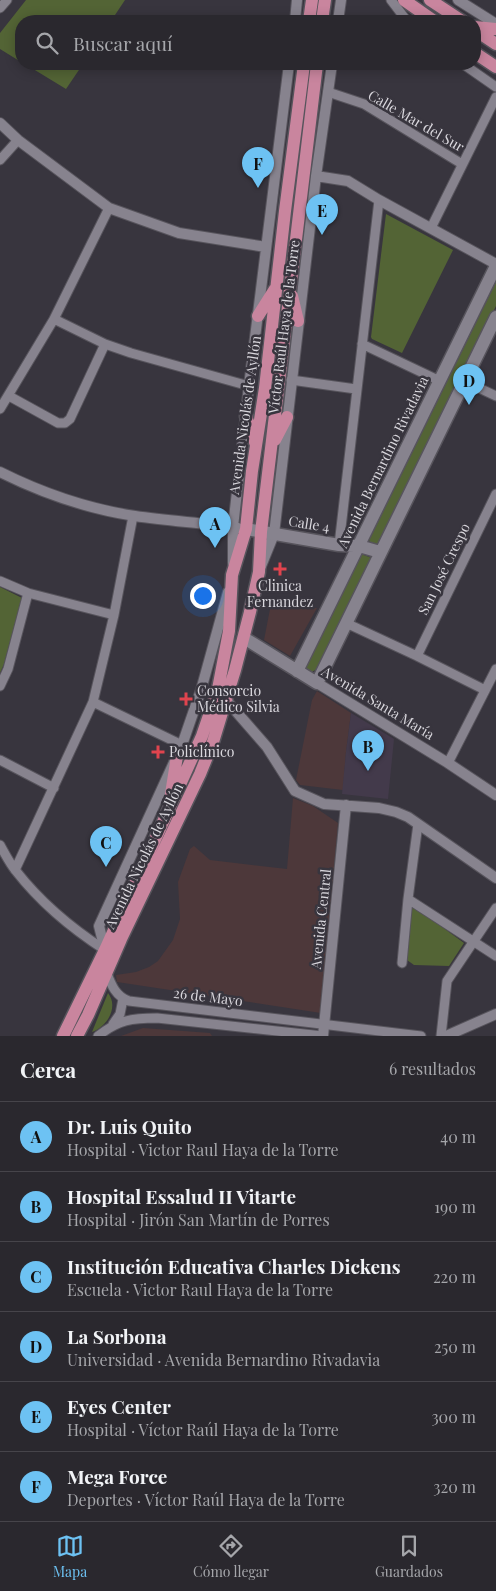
<!DOCTYPE html>
<html lang="es">
<head>
<meta charset="utf-8">
<style>
  body { margin:0; font-family:"Playfair Display",serif; background:#323036; color:#f1f3f6 }
  .you { position:absolute; left:202px; top:595px; width:18px; height:18px; margin:-12px; border:4px solid #fff; border-radius:50%; background:#1a73e8; box-shadow:0 0 0 8px #1a73e833 }
  .badge { display:grid; place-items:center; width:32px; height:32px; border-radius:50%; background:#6dc2f3; color:#111; font-size:16px; font-weight:700 }
  .pin { position:absolute; translate:-50% -41px; filter:drop-shadow(0 1px 2px #0008) }
  .pin::after { content:''; position:absolute; top:26px; width:18px; height:15px; background:inherit; clip-path:polygon(0 0,100% 0,50% 100%) }
  .list { margin:0; padding:0; list-style:none }
  h2 { display:flex; justify-content:space-between; align-items:center; height:65px; margin:0; padding:0 20px; font-size:21px }
  h2 small { font-size:16px; font-weight:400; color:#a5a6aa }
  .list li { display:grid; grid-template-columns:32px 1fr auto; gap:15px; align-items:center; box-sizing:border-box; height:70px; padding:0 20px; border-top:1px solid #46444a }
  .list b { display:block; font-size:19px; white-space:nowrap }
  .list p { margin:0; font-size:16px; white-space:nowrap; color:#a5a6aa }
  .list em { font-size:16px; font-style:normal; color:#a5a6aa }
  .icon { flex:none; width:28px; height:28px; fill:none; stroke:currentColor; stroke-width:2; stroke-linecap:round; stroke-linejoin:round }
  .map { position:relative; flex:none; width:496px; height:1036px; overflow:hidden }
  .search { position:absolute; background:#2a282e; box-shadow:0 2px 12px #0003; left:15px; right:15px; top:15px; height:55px; display:flex; align-items:center; gap:12px; box-sizing:border-box; padding:0 18px; border-radius:20px; color:#a5a6aa; font-size:19px }
  .sheet { height:485px; background:#2a282e }
  nav { display:flex; justify-content:space-around; align-items:center; box-sizing:border-box; height:70px; border-top:1px solid #46444a; background:#2a282e; font-size:14px; color:#a5a6aa }
  nav a { display:grid; justify-items:center; gap:2px }
  nav .on { color:#6dc2f3 }
  .map>svg:first-child { display:block }
  .commercial { fill:#4d383a }
  .medical { fill:#433a4b }
  .green { fill:#536435 }
  .lines { fill:none; stroke-linecap:round; stroke-linejoin:round }
  .minor-casing { stroke:#57545c; stroke-width:11 }
  .tertiary-casing { stroke:#57545c; stroke-width:12 }
  .secondary-casing { stroke:#57545c; stroke-width:15 }
  .primary-casing { stroke:#57545c; stroke-width:15 }
  .minor { stroke:#87838e; stroke-width:9 }
  .tertiary { stroke:#87838e; stroke-width:10 }
  .secondary { stroke:#87838e; stroke-width:12 }
  .primary { stroke:#c9859e; stroke-width:12 }
  .health-dot { fill:#e0444e; stroke:#38353e; stroke-width:2 }
  .labels { text-anchor:middle; stroke-width:5; stroke-linejoin:round; paint-order:stroke }
  .street-label { font-size:14px; fill:#d9d7dd; stroke:#38353e }
  .poi-label { font-size:14px; fill:#d9d7dd; stroke:#38353e; text-anchor:start }
</style>
</head>
<body>
<div class="map">
<svg width="496" height="1036" viewBox="0 0 496 1036">
  <rect width="100%" height="100%" fill="#38353e"/>
  <!-- commercial -->
  <path class="commercial" d="M271,604L317,608L290,656L264,640Z
    M317,691L351,713L346,752L343,790L300,785L296,780L312,700Z
    M293,798L313,806L338,823L321,1013L117,982L116,975L136,972L149,967L158,961L173,940L180,919L178,882L190,849L194,846L210,860L287,869Z
    M143,1028L210,1033L212,1036H121Z"/>
  <!-- medical -->
  <path class="medical" d="M351,713L394,739L388,799L342,794L346,752Z"/>
  <!-- green -->
  <path class="green" d="M26,0H125L111,21H21V62L0,49V33Z
    M25,64H83L66,89Z
    M386,214L453,250L402,353L372,339L371,337Z
    M496,282V306L380,543L378,545L371,544L369,540Z
    M361,554L372,558L317,669L312,672L305,667Z
    M0,587L22,598L4,664L0,673Z
    M412,905L464,943L449,966L414,965L407,960Z
    M108,993C119,1007 107,1027 92,1032Z"/>
  <g class="lines">
    <defs>
      <path id="minor" d="M391,0L407,21
        M0,8L7,0
        M463,64L496,87
        M328,92L364,104L462,164
        M0,160L18,140
        M431,228L496,97
        M54,319L105,344L131,353L249,386
        M362,344L440,381
        M291,380L356,389
        M464,381L496,396
        M9,396L58,423H65L70,419L105,344
        M0,409L54,319L109,208
        M339,545L379,200
        M0,581L28,593L114,615
        M346,623L417,656L485,690
        M417,656L496,494
        M0,686L8,669L28,593
        M93,702L182,745
        M0,760L54,788
        M448,763L496,669
        M0,845C5,854 10,864 16,871C41,903 71,928 105,950
        M15,870L93,702L114,615L133,516
        M408,899L496,956
        M402,963L408,899L418,824
        M106,971C111,984 115,996 129,1001L421,1036
        M113,1024L120,1014L123,999
        M98,1036C118,1020 132,1018 157,1018L323,1036
        M441,1036L447,981L496,908"/>
      <path id="tertiary" d="M458,0L496,24
        M295,21L297,0
        M338,21L341,0
        M0,123L18,140L109,208L179,233L266,247
        M316,176L348,181L379,200L496,264
        M0,472C42,493 89,509 135,516C169,521 204,523 238,528
        M233,563V527L249,386L289,64
        M261,566L274,534L316,176L332,64
        M317,683L448,763L496,795
        M226,700L267,747L295,791L324,804L379,808L396,812L408,817L496,878
        M105,950L99,926L182,745L201,690L228,592
        M323,1036L346,805
        M446,1036L496,1014"/>
      <path id="secondary" d="M246,529L339,545L359,546L380,552
        M244,638L317,683L496,317
        M297,671L496,266"/>
      <path id="primary" d="M404,0L434,21
        M430,0L462,21
        M309,21L312,0
        M322,21L325,0
        M475,27L496,29
        M475,30L496,44
        M475,53L496,67
        M292,296L298,321
        M258,316L275,289
        M246,416L256,445
        M275,440L287,417
        M171,794L177,756
        M63,1036L105,950L202,736L218,689L229,631L232,575L246,529L252,471L265,388L285,211L304,64
        M77,1036L88,1015L121,939L200,774L213,742L235,670L250,612L259,572L261,532L317,64"/>
    </defs>
    <!-- minor casing -->
    <use href="#minor" class="minor-casing"/>
    <!-- tertiary casing -->
    <use href="#tertiary" class="tertiary-casing"/>
    <!-- secondary casing -->
    <use href="#secondary" class="secondary-casing"/>
    <!-- primary casing -->
    <use href="#primary" class="primary-casing"/>
    <!-- minor -->
    <use href="#minor" class="minor"/>
    <!-- tertiary -->
    <use href="#tertiary" class="tertiary"/>
    <!-- secondary -->
    <use href="#secondary" class="secondary"/>
    <!-- primary -->
    <use href="#primary" class="primary"/>
  </g>
  <!-- markers -->
  <g class="health-dot">
    <path d="M277.5 561.5h5v5h5v5h-5v5h-5v-5h-5v-5h5z"/>
    <path d="M183.5 691.5h5v5h5v5h-5v5h-5v-5h-5v-5h5z"/>
    <path d="M155.5 744.5h5v5h5v5h-5v5h-5v-5h-5v-5h5z"/>
  </g>
  <g class="labels">
    <!-- street labels -->
    <g class="street-label">
      <text transform="translate(416 121) rotate(30)" y="5">Calle Mar del Sur</text>
      <text transform="translate(284 327) rotate(-83)" y="5">Víctor Raúl Haya de la Torre</text>
      <text transform="translate(245 415) rotate(-82)" y="5">Avenida Nicolás de Ayllón</text>
      <text transform="translate(383 462) rotate(-64)" y="5">Avenida Bernardino Rivadavia</text>
      <text transform="translate(309 524) rotate(9)" y="5">Calle 4</text>
      <text transform="translate(444 569) rotate(-64)" y="5">San José Crespo</text>
      <text transform="translate(378 703) rotate(31)" y="5">Avenida Santa María</text>
      <text transform="translate(144 856) rotate(-64)" y="5">Avenida Nicolás de Ayllón</text>
      <text transform="translate(321 919) rotate(-84)" y="5">Avenida Central</text>
      <text transform="translate(208 997) rotate(7)" y="5">26 de Mayo</text>
    </g>
    <!-- poi labels -->
    <g class="poi-label">
      <text x="280" y="591" text-anchor="middle">Clinica<tspan x="280" dy="16">Fernandez</tspan></text>
      <text x="197" y="696">Consorcio<tspan x="197" dy="16">Médico Silvia</tspan></text>
      <text x="169" y="757">Policlínico</text>
    </g>
  </g>
</svg>
<div class="you"></div>
<div class="pin badge" style="left:215px;top:548px">A</div>
<div class="pin badge" style="left:368px;top:771px">B</div>
<div class="pin badge" style="left:106px;top:867px">C</div>
<div class="pin badge" style="left:469px;top:405px">D</div>
<div class="pin badge" style="left:322px;top:235px">E</div>
<div class="pin badge" style="left:258px;top:188px">F</div>
<div class="search"><svg class="icon" aria-label="search" viewBox="0 0 24 24"><circle cx="10" cy="10" r="6"/><path d="M15 15l6 6"/></svg>Buscar aquí</div>
</div>
<section class="sheet">
<h2>Cerca<small>6 resultados</small></h2>
<ul class="list">
<li><span class="badge">A</span><div><b>Dr. Luis Quito</b><p>Hospital · Victor Raul Haya de la Torre</p></div><em>40 m</em></li>
<li><span class="badge">B</span><div><b>Hospital Essalud II Vitarte</b><p>Hospital · Jirón San Martín de Porres</p></div><em>190 m</em></li>
<li><span class="badge">C</span><div><b>Institución Educativa Charles Dickens</b><p>Escuela · Victor Raul Haya de la Torre</p></div><em>220 m</em></li>
<li><span class="badge">D</span><div><b>La Sorbona</b><p>Universidad · Avenida Bernardino Rivadavia</p></div><em>250 m</em></li>
<li><span class="badge">E</span><div><b>Eyes Center</b><p>Hospital · Víctor Raúl Haya de la Torre</p></div><em>300 m</em></li>
<li><span class="badge">F</span><div><b>Mega Force</b><p>Deportes · Víctor Raúl Haya de la Torre</p></div><em>320 m</em></li>
</ul>
</section>
<nav>
<a class="on"><svg class="icon" aria-label="map" viewBox="0 0 24 24"><path d="M3 6l6-2 6 2 6-2v14l-6 2-6-2-6 2zM9 4v14M15 6v14"/></svg>Mapa</a>
<a><svg class="icon" aria-label="directions" viewBox="0 0 24 24"><path d="M12 3l9 9-9 9-9-9zM9 14v-3h6M13 9l2 2-2 2"/></svg>Cómo llegar</a>
<a><svg class="icon" aria-label="saved" viewBox="0 0 24 24"><path d="M7 4h10v16l-5-4-5 4z"/></svg>Guardados</a>
</nav>
</body>
</html>
